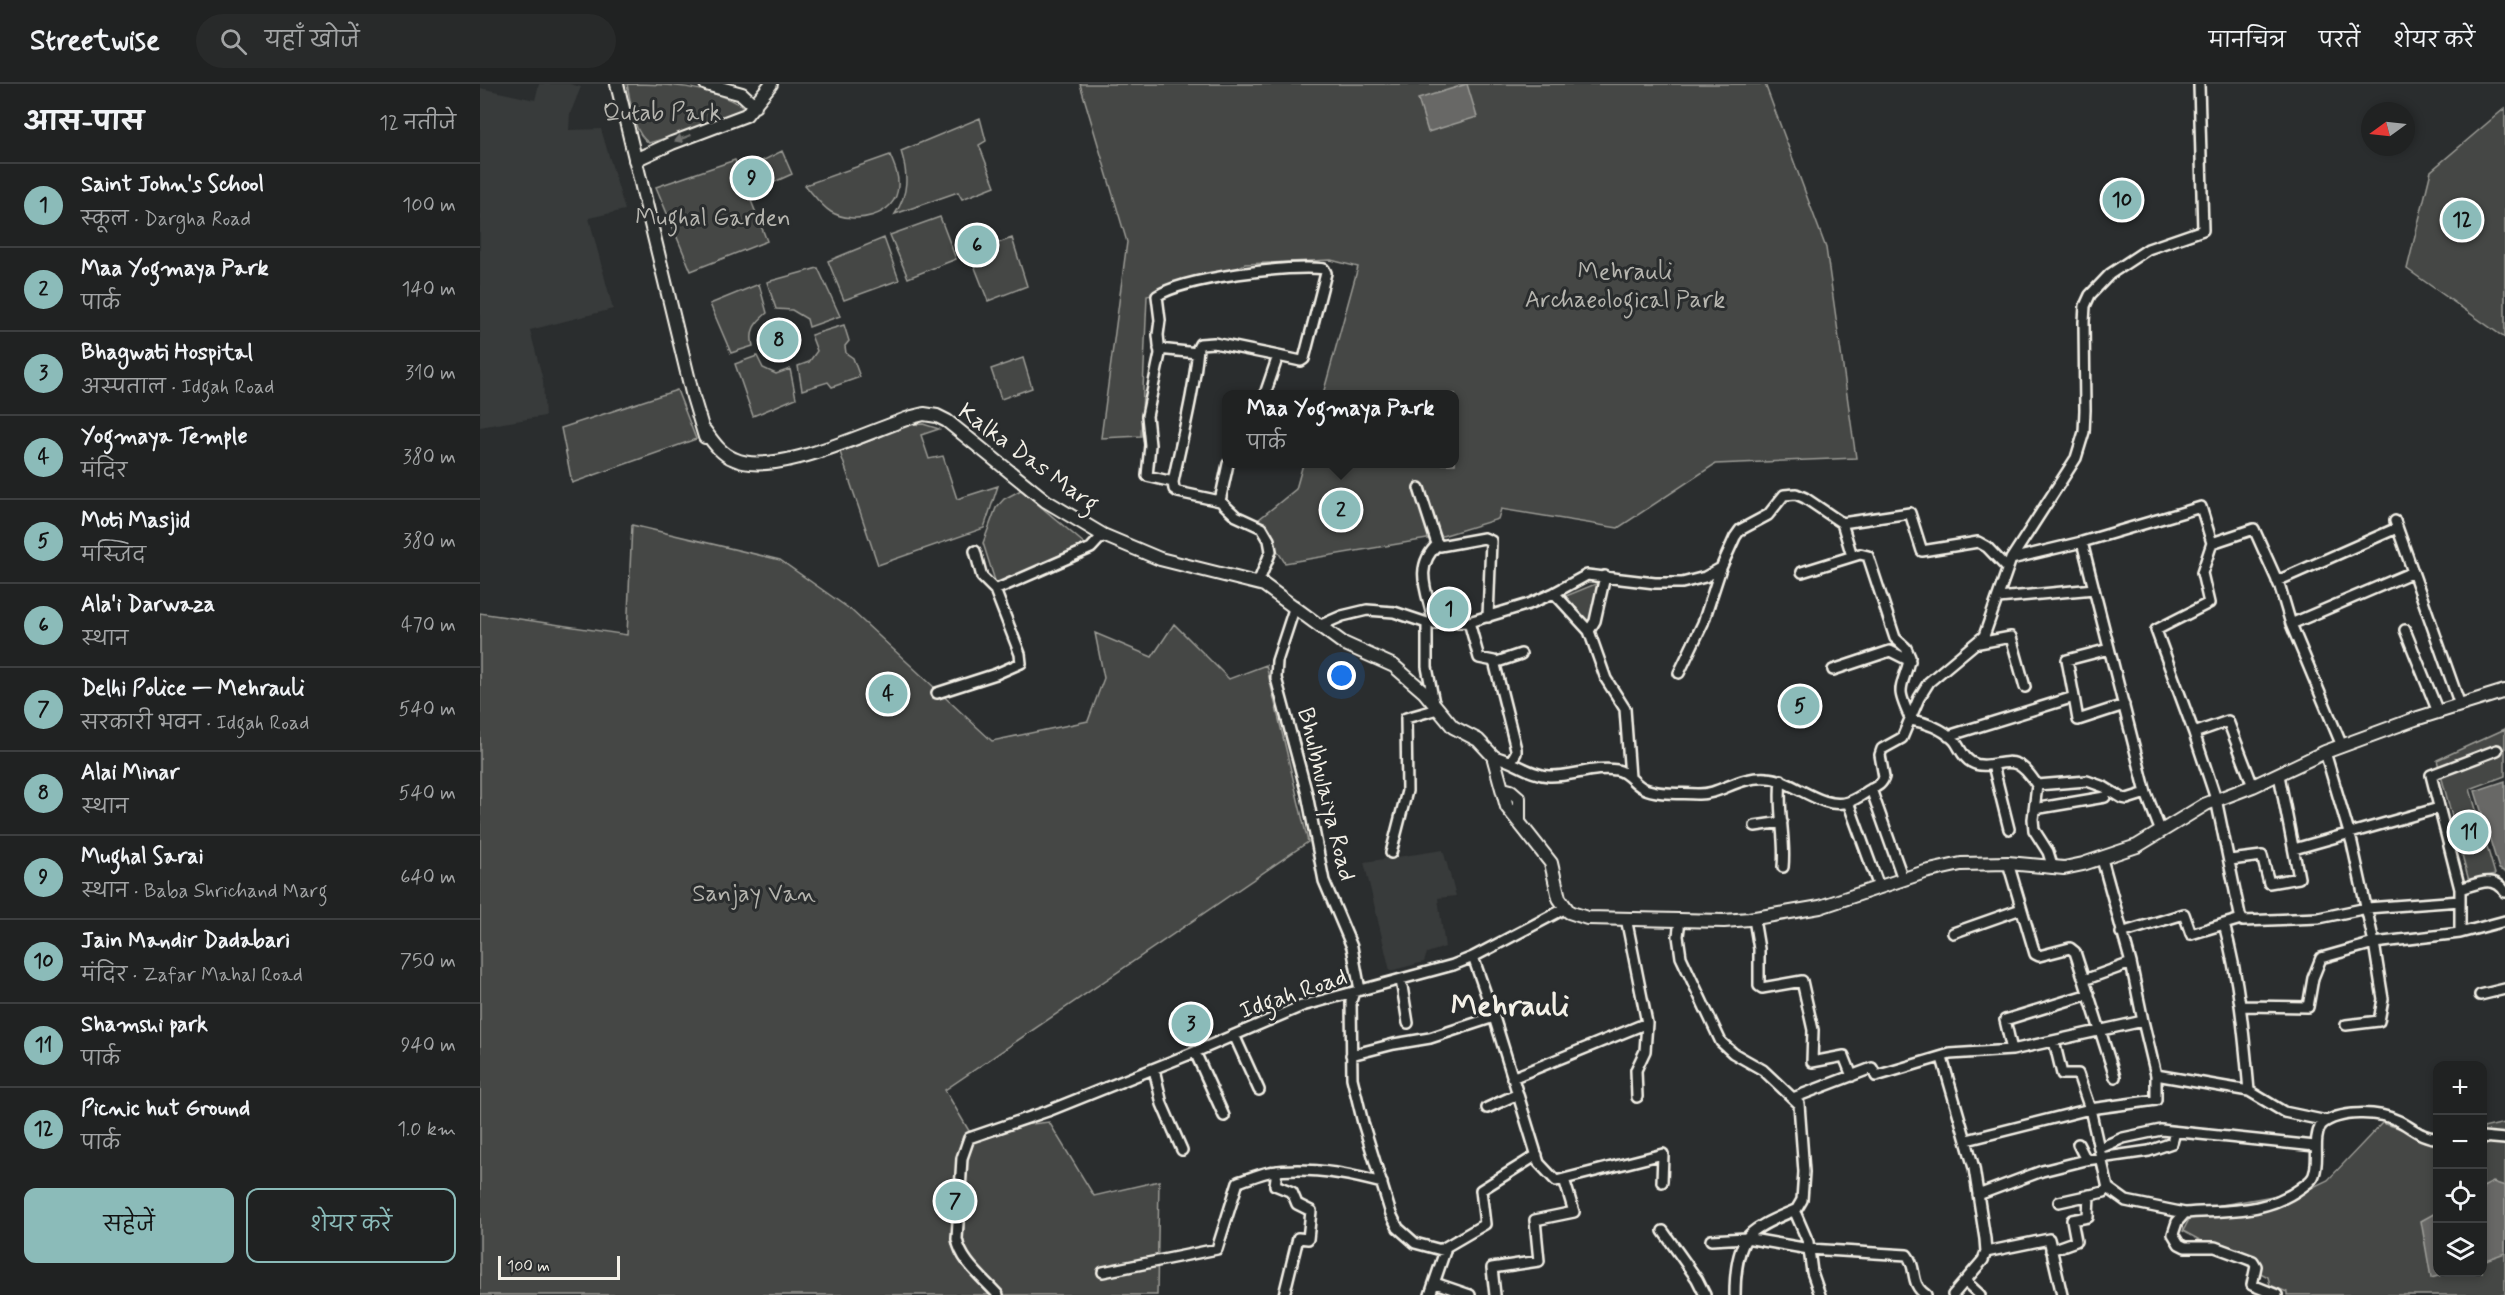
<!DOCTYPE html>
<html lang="hi">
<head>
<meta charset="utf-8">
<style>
  body { margin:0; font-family:Mynerve,"Playpen Sans Deva",sans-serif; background:#282a2a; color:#f1f3f6 }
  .controls { position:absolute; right:18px; bottom:18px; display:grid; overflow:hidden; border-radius:12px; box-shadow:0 3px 9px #0003 }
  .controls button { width:54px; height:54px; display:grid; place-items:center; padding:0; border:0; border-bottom:2px solid #3d3f40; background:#202222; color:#f1f3f6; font:30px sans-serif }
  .compass { position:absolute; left:1881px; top:18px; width:54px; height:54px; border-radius:50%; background:#202222; box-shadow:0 3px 9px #0003; rotate:255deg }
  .scale { position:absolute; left:18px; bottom:15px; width:122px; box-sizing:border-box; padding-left:6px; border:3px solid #f4f1e8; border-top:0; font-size:16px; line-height:21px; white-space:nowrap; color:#f4f1e8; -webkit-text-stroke:4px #2a2d2e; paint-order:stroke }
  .you { position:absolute; left:862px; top:592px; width:21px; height:21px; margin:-15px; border:4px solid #fff; border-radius:50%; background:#1a73e8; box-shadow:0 0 0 9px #1a73e833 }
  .badge { display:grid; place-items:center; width:39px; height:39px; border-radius:50%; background:#8bbbb9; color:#111; font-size:20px; font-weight:700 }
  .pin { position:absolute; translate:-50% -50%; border:3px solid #fff; box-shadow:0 2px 6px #0006 }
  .popup { position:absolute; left:742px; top:306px; width:237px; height:78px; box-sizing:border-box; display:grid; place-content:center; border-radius:12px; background:#202222; filter:drop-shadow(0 2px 4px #0005); font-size:20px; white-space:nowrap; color:#a2a4a5 }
  .popup b { font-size:22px; color:#f1f3f6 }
  .popup::after { content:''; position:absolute; left:50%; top:100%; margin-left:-12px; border:12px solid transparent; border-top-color:#202222 }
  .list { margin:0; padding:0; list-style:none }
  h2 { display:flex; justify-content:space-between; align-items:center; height:78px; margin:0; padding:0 24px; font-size:26px }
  h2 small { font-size:20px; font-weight:400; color:#a2a4a5 }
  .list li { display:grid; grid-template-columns:39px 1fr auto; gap:18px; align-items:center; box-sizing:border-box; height:84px; padding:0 24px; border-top:2px solid #3d3f40 }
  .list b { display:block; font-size:22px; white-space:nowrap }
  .list p { margin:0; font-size:20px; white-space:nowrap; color:#a2a4a5 }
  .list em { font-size:20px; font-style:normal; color:#a2a4a5 }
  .actions { display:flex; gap:12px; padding:18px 24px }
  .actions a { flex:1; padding:14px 0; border:2px solid #8bbbb9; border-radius:12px; text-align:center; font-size:21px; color:#8bbbb9 }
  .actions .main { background:#8bbbb9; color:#111 }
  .icon { flex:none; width:33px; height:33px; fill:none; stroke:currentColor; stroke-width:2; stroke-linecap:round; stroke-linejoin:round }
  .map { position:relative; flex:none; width:2025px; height:1211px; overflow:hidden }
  header { display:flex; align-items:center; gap:36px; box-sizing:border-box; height:84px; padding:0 30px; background:#202222; border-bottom:2px solid #3d3f40 }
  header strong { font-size:28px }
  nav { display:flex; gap:33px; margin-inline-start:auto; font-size:21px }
  .search { width:420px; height:54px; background:#282a2a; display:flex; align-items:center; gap:15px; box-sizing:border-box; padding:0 21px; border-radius:33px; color:#a2a4a5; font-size:22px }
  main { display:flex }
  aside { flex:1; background:#202222 }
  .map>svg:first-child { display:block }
  .built { fill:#373a3a }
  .green { fill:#444645; stroke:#9c9c96; stroke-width:1.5 }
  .water { fill:#676866; stroke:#9f9f9a; stroke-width:1.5 }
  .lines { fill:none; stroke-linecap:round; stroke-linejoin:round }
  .minor-casing { stroke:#f4f1e8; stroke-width:14 }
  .tertiary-casing { stroke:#f4f1e8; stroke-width:16 }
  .minor { stroke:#2a2d2e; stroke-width:9 }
  .tertiary { stroke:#2a2d2e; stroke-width:12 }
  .oneway { fill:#71726f }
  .labels { text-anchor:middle; stroke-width:6; stroke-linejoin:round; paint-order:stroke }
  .park-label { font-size:24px; fill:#b6b5af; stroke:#2a2d2e }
  .street-label { font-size:24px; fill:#f4f1e8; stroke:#2a2d2e }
  .district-label { font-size:30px; font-weight:bold; fill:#f4f1e8; stroke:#2a2d2e }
</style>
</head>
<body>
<header>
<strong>Streetwise</strong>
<div class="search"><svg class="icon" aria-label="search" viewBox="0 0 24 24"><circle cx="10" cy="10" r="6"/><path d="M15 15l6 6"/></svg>यहाँ खोजें</div>
<nav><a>मानचित्र</a><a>परतें</a><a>शेयर करें</a></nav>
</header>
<main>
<aside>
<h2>आस-पास<small>12 नतीजे</small></h2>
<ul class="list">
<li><span class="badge">1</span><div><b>Saint John's School</b><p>स्कूल · Dargha Road</p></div><em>100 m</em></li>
<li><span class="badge">2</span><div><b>Maa Yogmaya Park</b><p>पार्क</p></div><em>140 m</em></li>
<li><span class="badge">3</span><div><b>Bhagwati Hospital</b><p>अस्पताल · Idgah Road</p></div><em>310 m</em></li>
<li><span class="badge">4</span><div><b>Yogmaya Temple</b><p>मंदिर</p></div><em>380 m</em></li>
<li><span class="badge">5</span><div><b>Moti Masjid</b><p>मस्जिद</p></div><em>380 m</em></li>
<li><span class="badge">6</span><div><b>Ala'i Darwaza</b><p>स्थान</p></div><em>470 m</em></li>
<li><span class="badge">7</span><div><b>Delhi Police — Mehrauli</b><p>सरकारी भवन · Idgah Road</p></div><em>540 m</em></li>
<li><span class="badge">8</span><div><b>Alai Minar</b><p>स्थान</p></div><em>540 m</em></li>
<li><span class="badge">9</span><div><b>Mughal Sarai</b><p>स्थान · Baba Shrichand Marg</p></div><em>640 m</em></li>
<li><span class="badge">10</span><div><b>Jain Mandir Dadabari</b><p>मंदिर · Zafar Mahal Road</p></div><em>750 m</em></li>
<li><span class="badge">11</span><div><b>Shamshi park</b><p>पार्क</p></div><em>940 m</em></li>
<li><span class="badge">12</span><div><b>Picnic hut Ground</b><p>पार्क</p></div><em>1.0 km</em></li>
</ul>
<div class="actions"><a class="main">सहेजें</a><a>शेयर करें</a></div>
</aside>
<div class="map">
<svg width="2025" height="1211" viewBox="0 0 2025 1211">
  <rect width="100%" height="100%" fill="#2a2d2e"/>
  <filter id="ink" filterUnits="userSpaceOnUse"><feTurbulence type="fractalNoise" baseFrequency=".0167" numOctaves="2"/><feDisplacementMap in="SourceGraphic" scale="12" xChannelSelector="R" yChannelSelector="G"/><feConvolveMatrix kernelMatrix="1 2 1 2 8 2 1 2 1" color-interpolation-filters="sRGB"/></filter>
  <g filter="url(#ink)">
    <!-- built -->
    <path class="built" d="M59,0H90L101,3L90,30L89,46L121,45L145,126L109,134L133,225L50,246L63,296L65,332L0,343V4L55,16Z
      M963,766L976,812L958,814L965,863L947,869L944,878L910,887L884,778Z"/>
    <!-- green -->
    <path class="green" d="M147,0C190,0 223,1 263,22L264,25L260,32L169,59C152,48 151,18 147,0Z
      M600,0H1285L1346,164L1376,374L1235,380L1138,444L1021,425L1018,435L959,453L805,479L778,436L816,405L823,380H975V310H843L878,183L851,176L765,180L731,197L667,212L661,352L621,354L647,158Z
      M2025,24V254L1927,185L1951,87Z
      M500,34L506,57L499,61L515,102L482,115L478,108L415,130C429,109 428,90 421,67Z
      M302,67L312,90L281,104L274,81Z
      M410,71C414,81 419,91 418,102C417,133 373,141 351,128C341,122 333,110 325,101Z
      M255,76L287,157L211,187L176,103Z
      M460,133L476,175L428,194L410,151Z
      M404,154L419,196L364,216L348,177Z
      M532,154L547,202L508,217L494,181L515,174L510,162Z
      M338,184L360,232L329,243L327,235L312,226L296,225L287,198Z
      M279,200L287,229C275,239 269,246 273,262L251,269L230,220Z
      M364,241L369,257L365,262L366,269L373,274L380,293L352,303L348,298L322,306L318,282L329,278L337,267L331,251Z
      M277,272L283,284L296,290L310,285L316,314L273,332L255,280Z
      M543,274L552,304L521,315L511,285Z
      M197,306L216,355L92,399L81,344Z
      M443,340L459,345L441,351L449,375L463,372L477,415L518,402L504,444L398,481L360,368L431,341Z
      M541,406L605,460L516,500L503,459L516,424L524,415Z
      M152,441L300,476L371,526L512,657L608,637L624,594L615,549L672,573L694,540L749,595L786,581L828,758L465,1006L489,1047L569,1038L614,1112L679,1097L677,1211H0V529L147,551Z
      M1123,497L1114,537L1104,542L1081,514Z
      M2025,645V692L1990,705L2015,790L1989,797L1957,676Z
      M1902,1039L1952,1054L1957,1053L1958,1188H2002L2003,1044L2025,1039V1211H1807V1208L1790,1201L1788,1193L1703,1147L1714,1126L1827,1106L1848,1096Z"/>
    <!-- water -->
    <path class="water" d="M987,0L997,33L948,48L938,15Z
      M2025,697V788L2019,785L1995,707Z
      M2013,1098L2025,1102V1169L2003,1177V1103Z
      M1957,1128L1958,1188L1969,1189L1951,1194L1941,1137Z"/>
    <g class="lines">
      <defs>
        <path id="minor" d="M679,265L717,269
          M693,398L667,392L670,361L667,332L680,270L678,251L680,236L677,212C703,194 812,180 844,185L846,189L824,275L821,277L798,272L785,310
          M939,404L956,457L960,462L1004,454L1011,457L1008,533
          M740,417L748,380
          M1915,437L1980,621
          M1362,439L1372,472
          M1602,458L1666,709L1681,748
          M495,467L502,493L515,506
          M1531,475L1602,458L1721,423L1732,459
          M1322,488L1380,470L1388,472L1415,554L1426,564L1430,573C1422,608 1414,599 1431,636C1445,638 1463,645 1474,656C1480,663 1482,673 1491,678C1506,687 1523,674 1537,680C1546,684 1552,694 1557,701L1553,735L1554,746L1568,768L1573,784
          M1797,497L1917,444
          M778,499L791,467L789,456L782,444L756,432L740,417L698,408L694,405L693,398C702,353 714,310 718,264L720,260L734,259L798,272
          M1074,509L1109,547L1126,595L1145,625L1150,693
          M1518,514L1614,505
          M815,522L797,577L796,594L827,710L844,797L872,863L880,906
          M989,538L999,574L1014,577L1036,665V669L1031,677
          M947,539V583L954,619
          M954,540C948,509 932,484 958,460
          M1811,540L1933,488
          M839,542L862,532L887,526L914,528L947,539L989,538L1049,520L1074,509L1107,491L1175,499H1202L1225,493L1241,484L1255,453L1260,446L1288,431L1304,411L1316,410L1325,414L1362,439L1430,429L1442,467L1498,458L1507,463L1527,484
          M1925,546L1958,628
          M1109,547L1115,537L1125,492
          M1499,559L1531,553L1545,603
          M1014,579L1041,570
          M1353,586L1410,567L1430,577
          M1199,589L1223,539L1241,484
          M457,609L516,590L541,579L540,570L515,506L611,464L623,451
          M1594,613L1598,636L1644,621
          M1714,649L1736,715L1760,831L1763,837L1839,834L1887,824L1980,817
          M1468,652L1594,613L1587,576L1629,565
          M1845,668L1872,759L1894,859L1980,849L2025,837
          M1013,672C1033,676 1049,691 1069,692C1091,693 1115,682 1137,686C1148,688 1153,699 1163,704C1177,711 1201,709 1217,710C1241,711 1257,692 1287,694C1312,695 1342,727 1368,718C1375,716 1382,711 1388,707C1395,703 1402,701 1404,693L1400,671L1402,665L1422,654L1439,614L1449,598L1504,552L1531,475L1596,374L1604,348L1605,326L1604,238L1605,222L1610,211L1630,190L1668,165L1723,146L1719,0
          M1513,681L1529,745
          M1301,696C1297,726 1306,753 1303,783
          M1557,701L1607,697L1624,703L1642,714L1647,715L1666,709
          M1773,702L1748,637L1714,649L1676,546L1729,519L1722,489L1732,459L1774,445L1800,503L1811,540L1862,662
          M1391,705L1423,795
          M1368,718L1399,803
          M1554,725L1625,713
          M1275,742L1302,738
          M1814,765L1959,724
          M911,769L927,707L926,634L958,625
          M1750,776L1782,772L1789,799L1819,794L1799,691
          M1528,779L1555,870L1559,872L1590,864L1595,868L1635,993
          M1980,805C1996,800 2015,790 2025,808
          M1146,834L1167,939L1165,967L1156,986L1157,1013
          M1274,835L1279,865V902L1282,904L1322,897L1333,946L1332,978L1364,972L1372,992
          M1761,835L1744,840C1759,895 1764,950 1769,1007L1804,1028L1847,1037
          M1200,836L1198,852L1201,873L1241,958L1253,969L1283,986L1319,1020L1324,1088L1322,1116L1315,1128L1328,1158L1332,1188L1340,1211
          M1473,849L1541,825
          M1641,849L1704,830L1711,850L1744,840
          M1980,849V805L1951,691L2017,666
          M993,873L1014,933L1059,1079L1076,1097L1183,1070L1182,1098
          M921,896L928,939
          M1604,896L1651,879
          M874,908L871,917L872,994L883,1039L911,1130L918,1144L935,1159L965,1167L950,1211
          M2000,911L2025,905
          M1761,922L1828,923L1833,894L1841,874L1894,859L1903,915L1899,937L1866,941
          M1663,937L1676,991L1769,1007
          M754,951L779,1006
          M1532,966L1525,936L1609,910
          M715,968L744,1032
          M871,971L914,960L950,954L1014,933
          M1462,974L1494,1084L1505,1155L1506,1168L1503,1176L1473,1211
          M674,985L682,1020L702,1066
          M1032,994L1167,939
          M1313,1014L1392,984L1396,992L1470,970L1532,966L1663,937L1651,879L1622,775
          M1007,1024L1038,1010
          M2002,1053L2025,1055
          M1487,1056L1610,1025L1598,990H1582L1574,957
          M1620,1064L1643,1054L1681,1046L1835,1062
          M1606,1076L1669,1067L1692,1059L1695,1048
          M797,1087L795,1101L812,1108L817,1120L831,1127L828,1155L818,1154L804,1211
          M1628,1104L1646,1117L1705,1129
          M1498,1111L1562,1087L1606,1076L1598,1060
          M1579,1118L1624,1108L1628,1104L1610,1025L1676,1016V991
          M1183,1147L1217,1195L1225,1211
          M1231,1156L1266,1154L1329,1165L1427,1171C1438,1185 1429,1199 1446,1211
          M962,1165L1005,1140L1001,1106L1057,1071
          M1571,1166L1596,1157L1592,1136L1608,1133L1609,1111
          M1506,1168L1569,1155L1582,1211
          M623,1188L737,1165L758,1098C768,1095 779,1090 789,1088C827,1082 866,1089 902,1099
          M1486,1198L1500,1211
          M955,1199L990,1211
          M518,1211C503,1194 481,1178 477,1155L482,1074L489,1054L568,1027L715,968L822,922L973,881L993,873L1086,824
          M1015,1211L1012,1184L1059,1177L1055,1136L1094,1128L1084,1095
          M1255,1211C1255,1195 1257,1169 1266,1155C1274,1142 1302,1132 1315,1126
          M1797,1211L1772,1201L1776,1182L1773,1177L1735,1163H1705L1699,1160L1693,1150L1697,1138L1705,1129C1746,1126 1786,1130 1821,1104C1826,1100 1832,1097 1834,1091C1840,1074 1832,1057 1841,1041C1859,1026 1898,1027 1919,1037C1931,1043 1943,1055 1958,1054"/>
        <path id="tertiary" d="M137,0L213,313L225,353
          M226,0L262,10L275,22
          M155,76L192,59L266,31L291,0
          M225,347C233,358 241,370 254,375C295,394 389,347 432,333L444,330L457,332L467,337L566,417L623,451L680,475L784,501L863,559L914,582L944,608L973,643L998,656L1013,672L1027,723L1071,779L1079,814L1089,828L1107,834L1244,837L1269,835L1340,823L1445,788L1481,780L1528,779L1584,784L1603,780L1657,762L1726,720L1773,702L1845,668L1935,635L2025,607
          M1023,705L1031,707L1039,714V736"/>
      </defs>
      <!-- minor casing -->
      <use href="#minor" class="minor-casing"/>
      <!-- tertiary casing -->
      <use href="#tertiary" class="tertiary-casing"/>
      <!-- minor -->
      <use href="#minor" class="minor"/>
      <!-- tertiary -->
      <use href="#tertiary" class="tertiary"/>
    </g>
    <!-- one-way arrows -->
    <defs><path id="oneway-solid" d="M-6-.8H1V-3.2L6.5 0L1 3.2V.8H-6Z" transform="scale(1.5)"/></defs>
    <use class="oneway" href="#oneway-solid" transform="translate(203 54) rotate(159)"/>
  </g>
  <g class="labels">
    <!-- park labels -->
    <g class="park-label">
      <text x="182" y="36">Qutab Park</text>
      <text x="233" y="141">Mughal Garden</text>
      <text x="1145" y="195">Mehrauli<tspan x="1145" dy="28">Archaeological Park</tspan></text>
      <text x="274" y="817">Sanjay Van</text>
    </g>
    <!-- street labels -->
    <g class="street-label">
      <text transform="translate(549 373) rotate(36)" y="8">Kalka Das Marg</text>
      <text transform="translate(847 710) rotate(76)" y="8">Bhulbhulaiya Road</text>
      <text transform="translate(813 909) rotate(-19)" y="8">Idgah Road</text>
    </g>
    <!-- district labels -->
    <g class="district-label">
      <text x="1030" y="931">Mehrauli</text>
    </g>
  </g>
</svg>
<div class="controls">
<button>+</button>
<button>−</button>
<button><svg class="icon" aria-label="locate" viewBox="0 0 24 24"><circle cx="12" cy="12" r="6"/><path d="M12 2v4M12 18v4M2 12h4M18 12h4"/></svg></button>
<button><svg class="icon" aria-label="layers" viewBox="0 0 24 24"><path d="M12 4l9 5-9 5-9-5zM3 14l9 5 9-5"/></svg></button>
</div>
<svg class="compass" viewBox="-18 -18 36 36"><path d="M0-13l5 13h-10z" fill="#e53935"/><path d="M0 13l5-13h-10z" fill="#a2a4a5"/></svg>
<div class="scale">100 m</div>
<div class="you"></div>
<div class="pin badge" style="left:969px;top:525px">1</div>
<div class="pin badge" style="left:861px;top:426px">2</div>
<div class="popup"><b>Maa Yogmaya Park</b>पार्क</div>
<div class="pin badge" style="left:711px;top:940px">3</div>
<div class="pin badge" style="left:408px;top:610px">4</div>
<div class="pin badge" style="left:1320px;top:622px">5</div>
<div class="pin badge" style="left:497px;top:161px">6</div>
<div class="pin badge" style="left:475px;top:1117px">7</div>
<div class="pin badge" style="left:299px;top:256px">8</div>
<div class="pin badge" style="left:272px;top:94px">9</div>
<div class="pin badge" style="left:1642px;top:116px">10</div>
<div class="pin badge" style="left:1989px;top:748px">11</div>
<div class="pin badge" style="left:1982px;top:136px">12</div>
</div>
</main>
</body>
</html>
